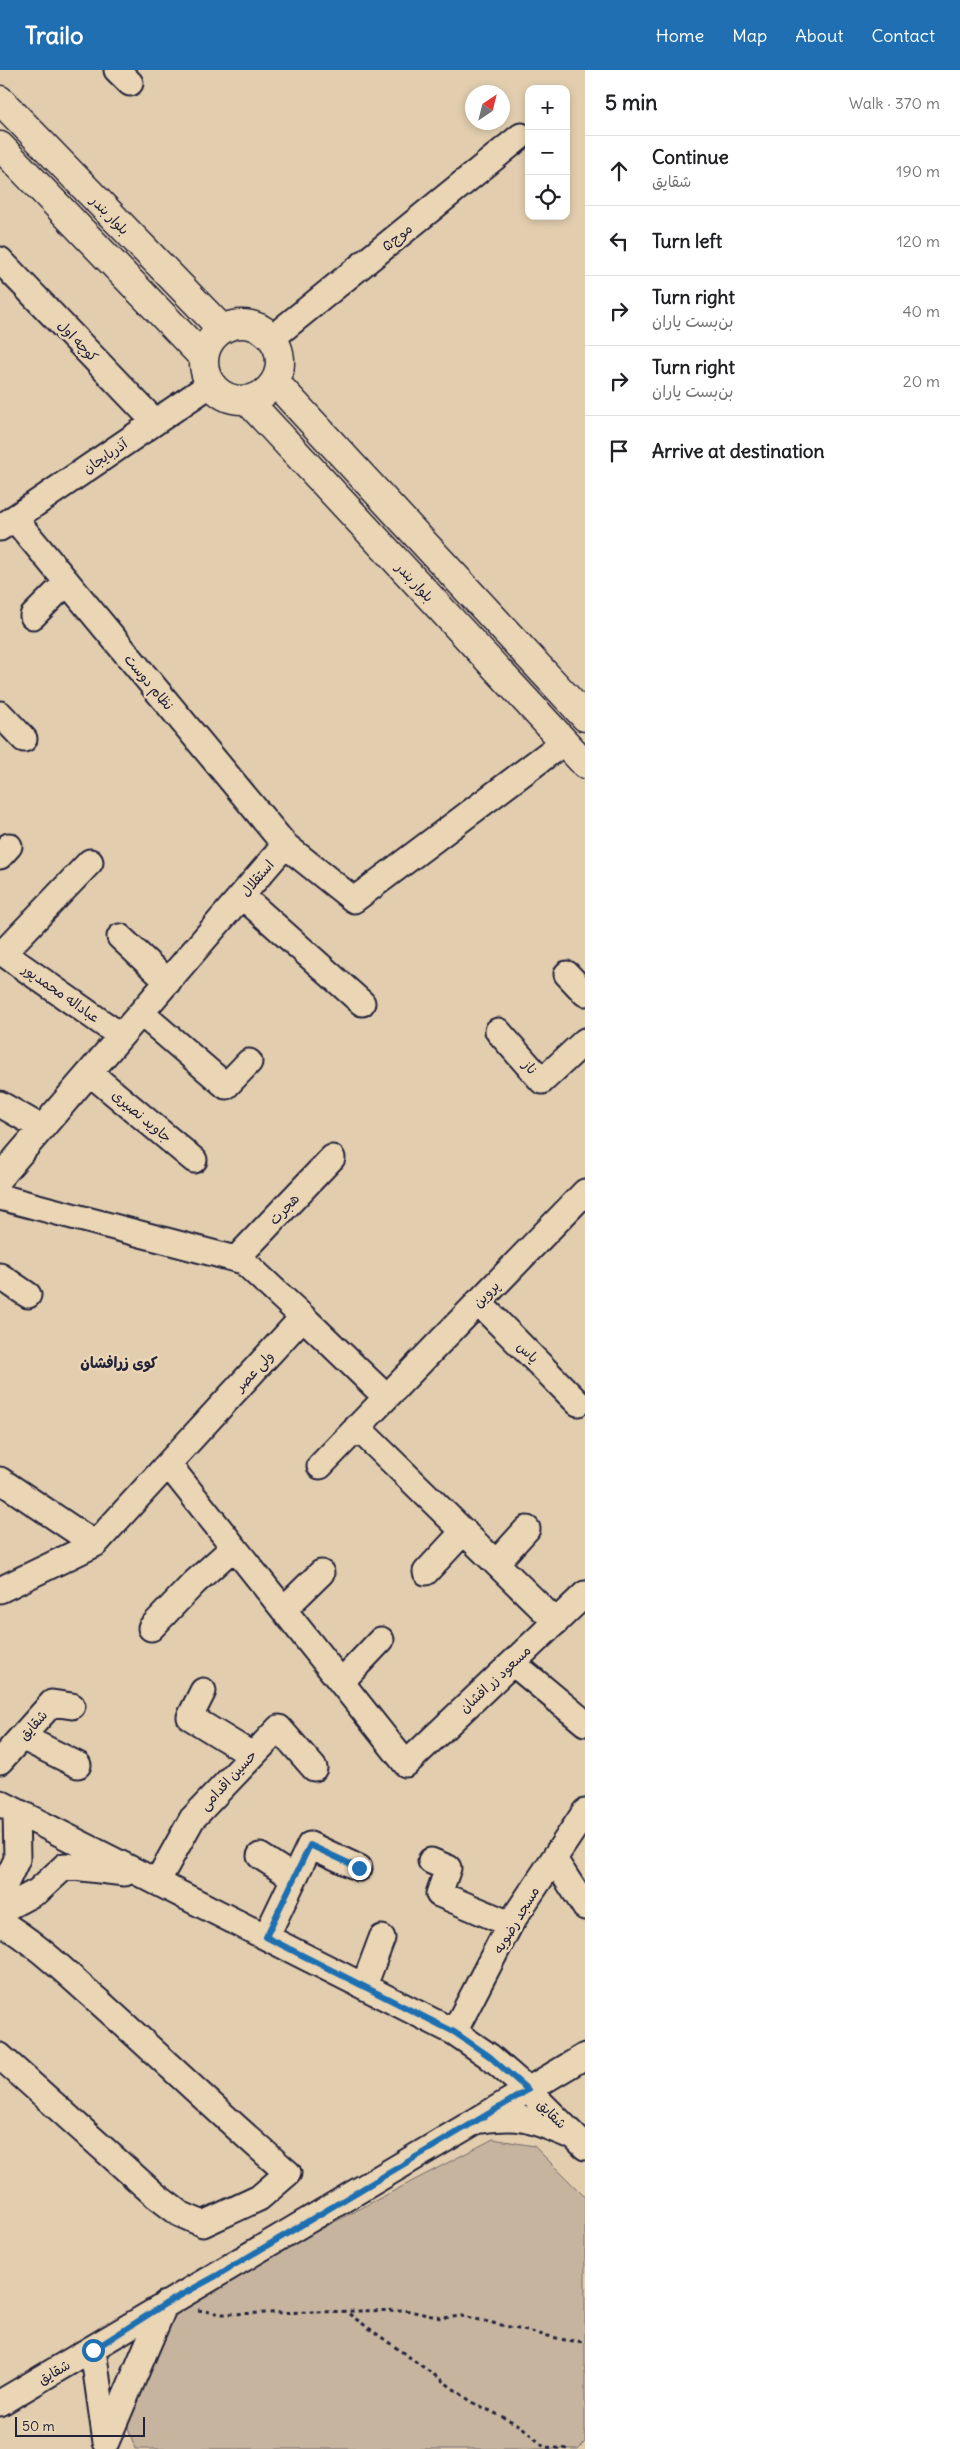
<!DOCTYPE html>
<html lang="en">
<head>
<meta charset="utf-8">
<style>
  body { margin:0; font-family:Delius,"Playpen Sans Arabic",sans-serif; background:#f6f6f6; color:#202124 }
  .controls { position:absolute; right:15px; top:15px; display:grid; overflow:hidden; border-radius:10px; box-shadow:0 2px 8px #0003 }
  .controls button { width:45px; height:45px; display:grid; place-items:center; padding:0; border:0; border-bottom:1px solid #e0e0e0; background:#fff; color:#202124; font:25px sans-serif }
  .compass { position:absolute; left:465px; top:15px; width:45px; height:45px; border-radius:50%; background:#fff; box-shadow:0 2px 8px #0003; rotate:35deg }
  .scale { position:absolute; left:15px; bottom:12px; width:130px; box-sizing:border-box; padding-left:5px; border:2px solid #22223b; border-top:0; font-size:14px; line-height:18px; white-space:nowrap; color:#22223b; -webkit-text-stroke:4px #ead5b4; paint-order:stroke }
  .stop { position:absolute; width:15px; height:15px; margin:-11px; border:4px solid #1f6fb2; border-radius:50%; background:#fff }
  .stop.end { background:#1f6fb2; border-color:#fff; box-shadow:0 1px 5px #0008 }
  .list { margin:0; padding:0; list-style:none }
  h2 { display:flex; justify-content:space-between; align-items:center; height:65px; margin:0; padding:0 20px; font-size:21px }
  h2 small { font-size:16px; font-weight:400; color:#757577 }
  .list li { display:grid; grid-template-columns:32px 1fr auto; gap:15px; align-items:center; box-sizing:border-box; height:70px; padding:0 20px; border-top:1px solid #e0e0e0 }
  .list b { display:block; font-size:19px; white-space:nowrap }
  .list p { margin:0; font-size:16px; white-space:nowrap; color:#757577 }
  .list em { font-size:16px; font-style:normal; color:#757577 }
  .icon { flex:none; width:28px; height:28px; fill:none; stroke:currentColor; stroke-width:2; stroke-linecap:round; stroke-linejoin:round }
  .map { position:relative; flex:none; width:585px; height:2379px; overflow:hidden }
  header { display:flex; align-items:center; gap:30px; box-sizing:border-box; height:70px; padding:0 25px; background:#1f6fb2; color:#fff }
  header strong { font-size:24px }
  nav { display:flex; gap:28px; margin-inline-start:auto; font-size:18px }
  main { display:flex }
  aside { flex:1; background:#fff }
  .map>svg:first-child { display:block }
  .green { fill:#c6b49e; stroke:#746b6c }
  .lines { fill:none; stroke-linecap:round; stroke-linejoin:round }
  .minor-casing { stroke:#22223b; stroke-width:29 }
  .major-casing { stroke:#22223b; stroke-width:31 }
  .path { stroke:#22223b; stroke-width:3; stroke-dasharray:4 4; stroke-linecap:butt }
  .minor { stroke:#ead5b4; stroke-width:25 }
  .major { stroke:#ead5b4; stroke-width:28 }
  .route { stroke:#1f6fb2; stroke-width:6 }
  .labels { text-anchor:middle; stroke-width:5; stroke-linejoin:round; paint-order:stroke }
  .street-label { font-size:14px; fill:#22223b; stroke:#ead5b4 }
  .neighbourhood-label { font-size:15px; font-weight:bold; fill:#22223b; stroke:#ead5b4 }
</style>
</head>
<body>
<header>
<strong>Trailo</strong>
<nav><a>Home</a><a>Map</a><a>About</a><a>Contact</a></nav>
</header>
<main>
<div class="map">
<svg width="585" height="2379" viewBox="0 0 585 2379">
  <rect width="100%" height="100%" fill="#e2ceaf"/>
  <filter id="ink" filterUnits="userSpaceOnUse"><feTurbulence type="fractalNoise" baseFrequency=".02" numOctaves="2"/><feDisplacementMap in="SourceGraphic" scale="10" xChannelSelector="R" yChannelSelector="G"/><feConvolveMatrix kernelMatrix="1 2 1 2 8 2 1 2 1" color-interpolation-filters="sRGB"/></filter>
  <g filter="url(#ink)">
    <!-- green -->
    <path class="green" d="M493,2069L534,2076L585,2127V2372L578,2379H135L127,2354L174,2236Z"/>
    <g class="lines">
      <defs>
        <path id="minor" d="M117,0L130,13
          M0,190L155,352
          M272,268L521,66
          M14,448L285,775L354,830L564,672
          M0,458L211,314
          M33,546L67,512
          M0,644L24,669
          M0,786L9,776
          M242,826L362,933
          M120,867L168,912
          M0,881L121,966
          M3,883L90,792
          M567,904L585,923
          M141,943L226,1016L249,992
          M498,961L542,1011L585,971
          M90,1003L194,1090
          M0,1034L42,1058
          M0,1107L285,775
          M0,1127L243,1191L303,1247
          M236,1189L332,1088
          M0,1206L28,1225
          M478,1232L578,1333
          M386,1327L303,1247L168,1394L406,1694L585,1524
          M357,1357L556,1552
          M320,1396L585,1122
          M0,1410L95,1474
          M496,1493L527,1459
          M426,1502L464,1461
          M0,1520L95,1474L168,1394
          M284,1539L321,1503
          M151,1558L194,1513L234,1477
          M513,1593L585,1653
          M342,1611L381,1570
          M203,1621L190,1647L252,1685
          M22,1667L78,1695
          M0,1691L52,1633L72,1636
          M0,1733L454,1962L489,1986L528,2020L585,1986
          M260,1786L294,1808
          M554,1789L585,1837
          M431,1791L448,1798L439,1824L510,1854
          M157,1812L192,1749L279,1658L314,1698
          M0,1825L17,1789L16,1741
          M0,1841L38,1821L65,1796L125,1803
          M0,1852C36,1873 66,1903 97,1930C161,1987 223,2047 288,2103L259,2128L203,2154L180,2144L155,2125L0,1986
          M266,1867L310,1775L359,1798
          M364,1916L382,1868
          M454,1962L510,1854L585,1742
          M482,2050C521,2045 530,2049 566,2064
          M93,2280L106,2372
          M0,2333L528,2020L585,2077
          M106,2372L165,2234"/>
        <path id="major" d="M0,30L222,259
          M0,76L204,288
          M204 292a38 38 0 1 1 76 0a38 38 0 1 1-76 0Z
          M275,312L585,647
          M247,330L585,694"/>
      </defs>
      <!-- minor casing -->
      <use href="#minor" class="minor-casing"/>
      <!-- major casing -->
      <use href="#major" class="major-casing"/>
      <!-- path -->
      <path class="path" d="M198,2240L222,2244L405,2240L441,2248L463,2246L565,2270L585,2272
        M349,2244L472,2332L521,2356L544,2377L569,2379"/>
      <!-- minor -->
      <use href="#minor" class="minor"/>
      <!-- major -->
      <use href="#major" class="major"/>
    </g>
  </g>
  <g class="lines" filter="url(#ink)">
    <!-- route -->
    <path class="route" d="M93,2280L165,2234L216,2206L528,2020L489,1986L454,1962L266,1867L310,1775L359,1798"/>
  </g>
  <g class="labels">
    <!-- street labels -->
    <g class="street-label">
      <text transform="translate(110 145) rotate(46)" y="5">بلوار بندر</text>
      <text transform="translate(397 167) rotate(-39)" y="5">موج۵</text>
      <text transform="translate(78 271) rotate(46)" y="5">کوچه اول</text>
      <text transform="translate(105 386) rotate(-34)" y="5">آذربایجان</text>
      <text transform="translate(415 512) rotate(47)" y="5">بلوار بندر</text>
      <text transform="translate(149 612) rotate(50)" y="5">نظام دوست</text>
      <text transform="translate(257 808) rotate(-49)" y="5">استقلال</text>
      <text transform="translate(61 923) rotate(35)" y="5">عباداله محمدپور</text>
      <text transform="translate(530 997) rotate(49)" y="5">ناز</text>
      <text transform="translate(142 1046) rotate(40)" y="5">جاوید نصیری</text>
      <text transform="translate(284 1139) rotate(-47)" y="5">هجرت</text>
      <text transform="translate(486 1224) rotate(-46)" y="5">پروین</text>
      <text transform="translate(528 1282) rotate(45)" y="5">یاس</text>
      <text transform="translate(254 1301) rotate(-47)" y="5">ولی عصر</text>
      <text transform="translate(495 1609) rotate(-43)" y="5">مسعود زر افشان</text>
      <text transform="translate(33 1655) rotate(-48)" y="5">شقایق</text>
      <text transform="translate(228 1710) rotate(-47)" y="5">حسین اقدامی</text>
      <text transform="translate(516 1850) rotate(-59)" y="5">مسجد رضویه</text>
      <text transform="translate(552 2044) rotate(45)" y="5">شقایق</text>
      <text transform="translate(54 2302) rotate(-30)" y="5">شقایق</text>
    </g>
    <!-- neighbourhood labels -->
    <g class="neighbourhood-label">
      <text x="119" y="1298">کوی زرافشان</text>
    </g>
  </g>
</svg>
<div class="controls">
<button>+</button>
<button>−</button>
<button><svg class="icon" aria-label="locate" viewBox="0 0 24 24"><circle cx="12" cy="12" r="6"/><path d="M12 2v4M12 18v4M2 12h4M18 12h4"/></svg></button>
</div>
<svg class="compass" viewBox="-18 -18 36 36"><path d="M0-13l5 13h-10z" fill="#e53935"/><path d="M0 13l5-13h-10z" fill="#757577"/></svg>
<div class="scale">50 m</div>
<div class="stop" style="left:93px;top:2280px"></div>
<div class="stop end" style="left:359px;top:1798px"></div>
</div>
<aside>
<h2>5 min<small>Walk · 370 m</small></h2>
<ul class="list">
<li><svg class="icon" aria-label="ahead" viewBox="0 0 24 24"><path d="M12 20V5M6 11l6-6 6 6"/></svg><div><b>Continue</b><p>شقایق</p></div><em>190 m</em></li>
<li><svg class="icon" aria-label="left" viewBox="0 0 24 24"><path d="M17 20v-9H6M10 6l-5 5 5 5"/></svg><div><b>Turn left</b></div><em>120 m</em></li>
<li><svg class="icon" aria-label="right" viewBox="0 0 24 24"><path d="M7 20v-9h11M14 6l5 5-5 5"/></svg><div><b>Turn right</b><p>بن‌بست یاران</p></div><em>40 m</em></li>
<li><svg class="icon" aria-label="right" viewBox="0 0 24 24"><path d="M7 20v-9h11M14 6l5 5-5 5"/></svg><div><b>Turn right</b><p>بن‌بست یاران</p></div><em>20 m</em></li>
<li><svg class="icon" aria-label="arrive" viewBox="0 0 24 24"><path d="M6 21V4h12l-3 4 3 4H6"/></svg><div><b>Arrive at destination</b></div></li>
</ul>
</aside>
</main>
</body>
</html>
